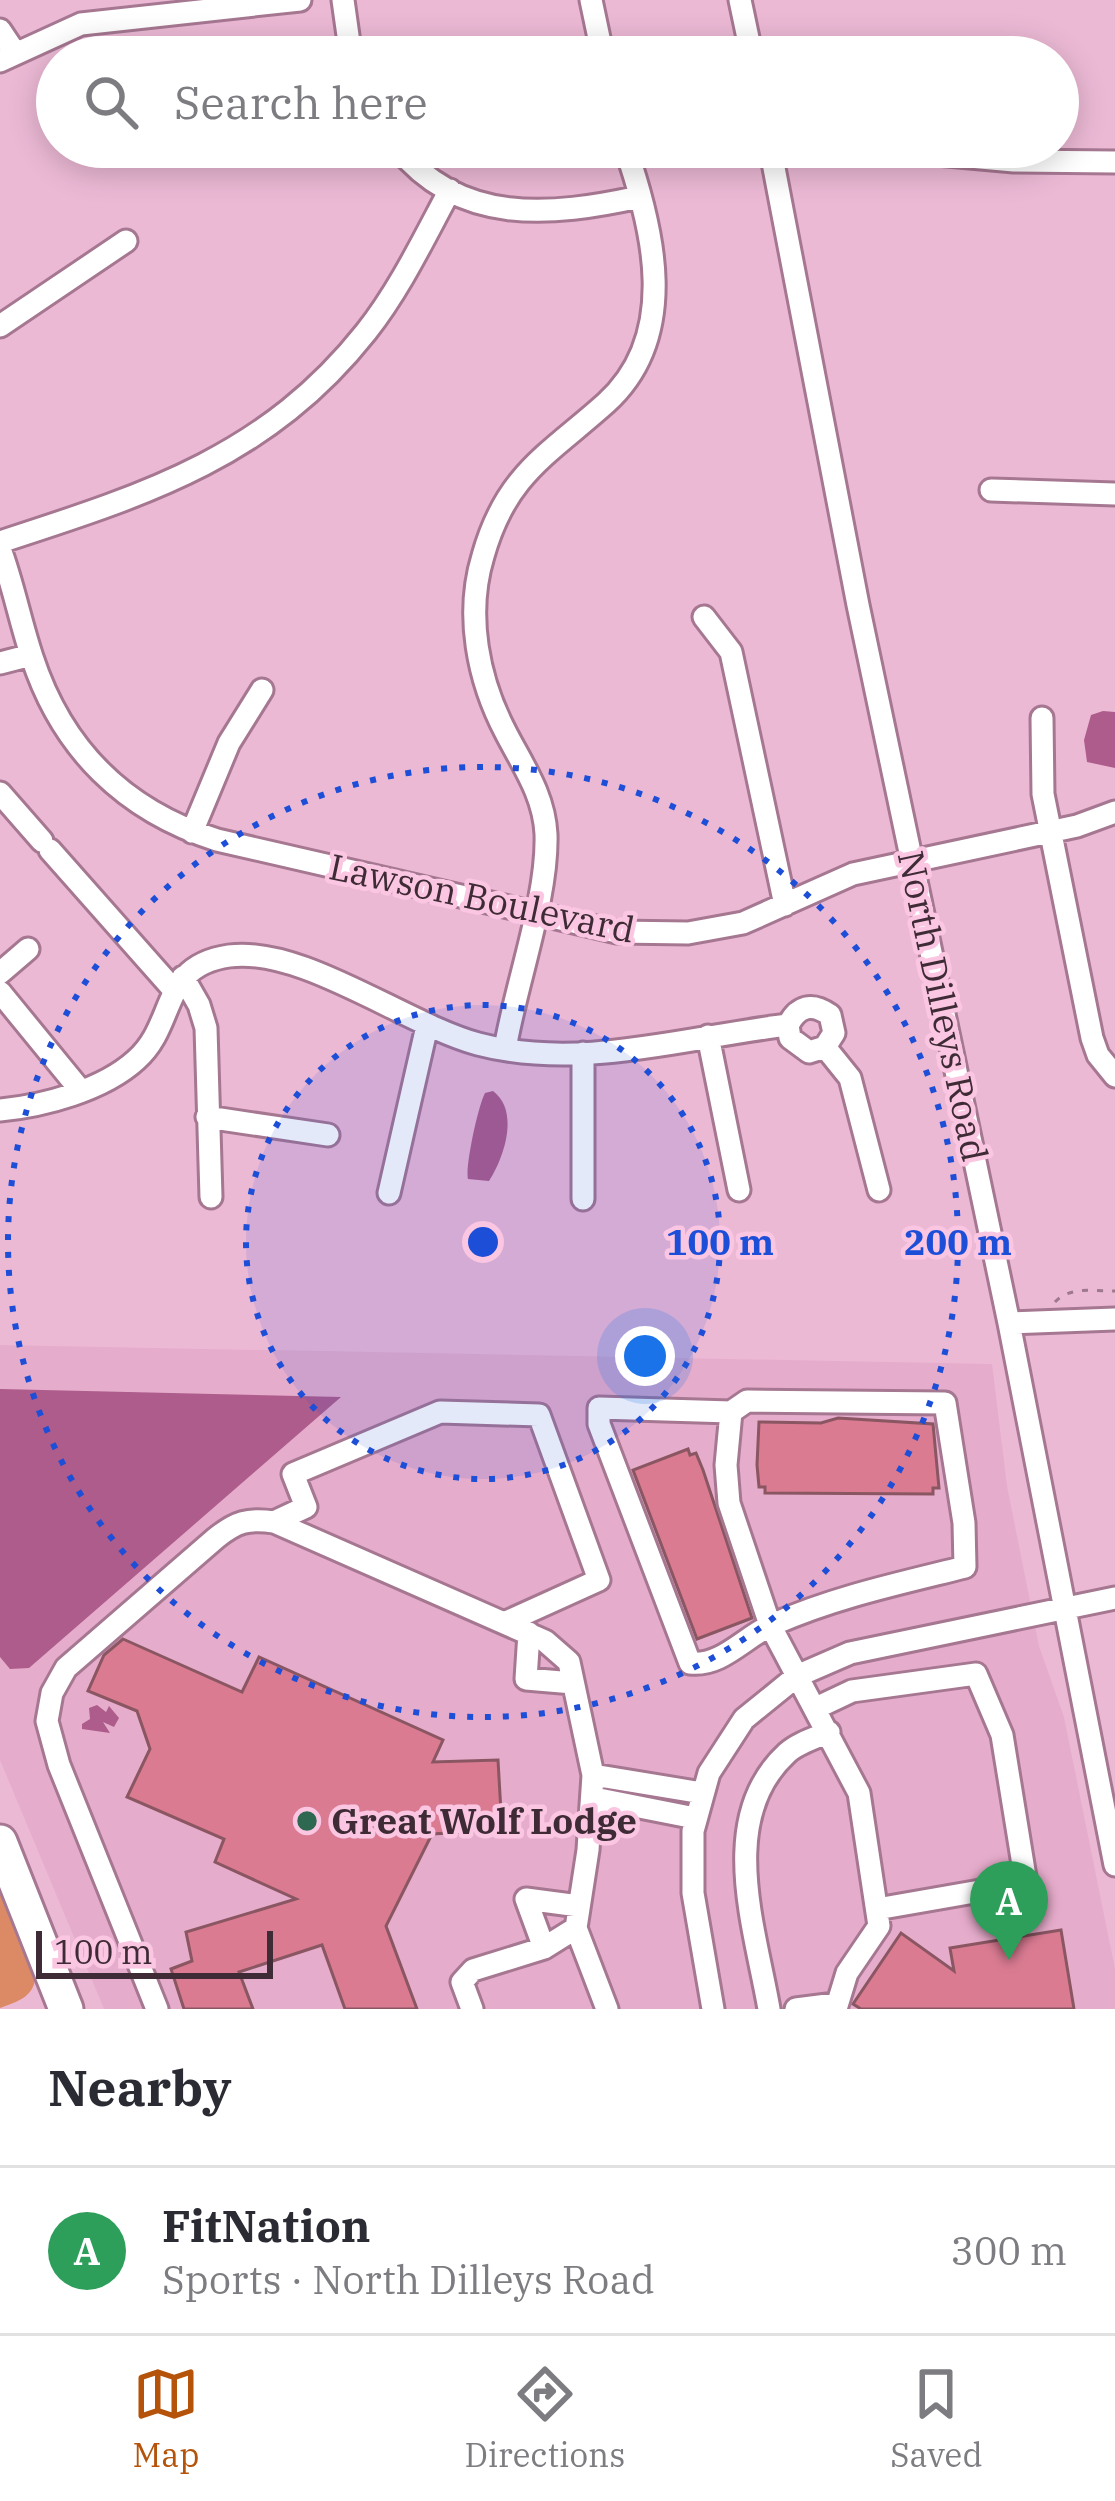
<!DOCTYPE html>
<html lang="en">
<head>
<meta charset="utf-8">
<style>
  body { margin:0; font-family:"IBM Plex Serif",serif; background:#f2f2f3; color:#2b2b33 }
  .scale { position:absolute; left:36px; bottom:30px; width:237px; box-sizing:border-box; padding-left:12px; border:6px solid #3f2b36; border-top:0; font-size:33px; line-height:42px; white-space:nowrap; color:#3f2b36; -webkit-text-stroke:9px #fac6e2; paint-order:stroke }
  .you { position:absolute; left:645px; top:1356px; width:42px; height:42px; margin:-30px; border:9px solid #fff; border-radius:50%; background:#1a73e8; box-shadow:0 0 0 18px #1a73e833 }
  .badge { display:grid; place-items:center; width:78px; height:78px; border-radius:50%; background:#b45309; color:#fff; font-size:39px; font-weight:700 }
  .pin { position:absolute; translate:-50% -99px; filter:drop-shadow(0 3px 6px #0008) }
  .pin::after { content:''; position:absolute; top:63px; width:42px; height:36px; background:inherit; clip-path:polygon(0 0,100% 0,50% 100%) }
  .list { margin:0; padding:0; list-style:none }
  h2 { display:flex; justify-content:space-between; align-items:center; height:156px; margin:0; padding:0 48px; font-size:51px }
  h2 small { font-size:39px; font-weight:400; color:#7c7c81 }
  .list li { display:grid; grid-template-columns:78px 1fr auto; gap:36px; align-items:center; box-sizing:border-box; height:168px; padding:0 48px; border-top:3px solid #e1e1e2 }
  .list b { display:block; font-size:45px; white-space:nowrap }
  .list p { margin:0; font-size:39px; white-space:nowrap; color:#7c7c81 }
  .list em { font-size:39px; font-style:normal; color:#7c7c81 }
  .icon { flex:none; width:66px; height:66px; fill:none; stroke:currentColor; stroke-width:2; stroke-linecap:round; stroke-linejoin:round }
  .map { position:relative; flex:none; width:1115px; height:2009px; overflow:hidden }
  .search { position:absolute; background:#fff; box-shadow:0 6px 30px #0003; left:36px; right:36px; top:36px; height:132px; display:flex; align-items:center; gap:30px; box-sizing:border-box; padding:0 42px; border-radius:66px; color:#7c7c81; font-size:45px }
  .sheet { height:324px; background:#fff }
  nav { display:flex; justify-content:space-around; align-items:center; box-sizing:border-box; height:168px; border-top:3px solid #e1e1e2; background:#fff; font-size:33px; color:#7c7c81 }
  nav a { display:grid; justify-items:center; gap:6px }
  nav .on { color:#b45309 }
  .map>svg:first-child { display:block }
  .built { fill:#e6accb }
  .green { fill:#dc8a65 }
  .water { fill:#ad5c8b }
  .building { fill:#da7b92; stroke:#895662; stroke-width:3 }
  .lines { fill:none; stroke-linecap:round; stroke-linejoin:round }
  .minor-casing { stroke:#a67791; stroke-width:27 }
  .highway-casing { stroke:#a67791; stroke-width:39 }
  .path { stroke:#9e798d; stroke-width:3; stroke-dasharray:6 9; stroke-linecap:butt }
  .minor { stroke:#fff; stroke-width:21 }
  .highway { stroke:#fff; stroke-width:33 }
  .ring { fill:none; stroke:#1d4ed8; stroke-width:6; stroke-dasharray:6 12 }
  .poi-dot { fill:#2e6851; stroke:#fac6e2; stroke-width:4.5 }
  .labels { text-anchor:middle; stroke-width:9; stroke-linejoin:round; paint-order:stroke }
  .street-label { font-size:36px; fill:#3f2b36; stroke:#fac6e2 }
  .poi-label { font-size:36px; font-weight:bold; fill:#3f2b36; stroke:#fac6e2; text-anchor:start }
  .centre { fill:#1d4ed8; stroke:#fac6e2; stroke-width:6 }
  .ring-label { font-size:36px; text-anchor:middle; font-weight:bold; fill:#1d4ed8; stroke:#fac6e2; stroke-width:9; stroke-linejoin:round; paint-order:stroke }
</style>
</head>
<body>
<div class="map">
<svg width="1115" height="2009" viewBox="0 0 1115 2009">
  <rect width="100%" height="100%" fill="#ecb9d5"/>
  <!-- built -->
  <path class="built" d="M0,1345L992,1364L1007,1486L1039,1646L1064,1717L1115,1969V2009H104L0,1760Z"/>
  <!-- green -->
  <path class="green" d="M0,1875L36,1975C34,1997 19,2001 0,2008Z"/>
  <!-- water -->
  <path class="water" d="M1103,711L1115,712V768L1087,762L1084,740L1091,715Z
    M493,1091C520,1111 504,1158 489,1181L468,1179C465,1167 478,1106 485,1093Z
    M0,1389L341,1397L29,1668L10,1669L0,1657Z
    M97,1705L106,1712L109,1706L119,1718L114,1727L103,1722L110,1733L82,1729V1724L90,1719L89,1708Z"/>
  <!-- building -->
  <path class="building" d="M838,1418L933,1424L939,1488H933V1494L765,1493V1487H759L757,1465L759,1422L821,1423Z
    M688,1449L690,1455L696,1453L703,1470L752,1618L697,1639L633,1470Z
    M123,1639L242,1692L259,1657L443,1740L433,1762L498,1760L502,1830L432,1834L386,1926L417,2009H345L322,1945L239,1972L253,2009H184L171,1969L192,1961L186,1932L296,1899L215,1862L224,1839L127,1797L150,1749L137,1711L88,1691L104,1655Z
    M1061,1930L1074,2009H861L853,2004L901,1933L954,1971L950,1948Z"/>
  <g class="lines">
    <defs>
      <path id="minor" d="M343,0L351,57
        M591,0L603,57
        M740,0L752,57
        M0,30L14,51
        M0,61L81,24L300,0
        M397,147C460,226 552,216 639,197
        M770,147L858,605L1009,1323L1115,1865
        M870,148L1014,161L1115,162
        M0,326L126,241
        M991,490L1115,494
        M0,542C145,495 267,457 366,332C400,289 424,238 450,190
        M0,549C13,584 20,621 32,657C62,749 125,811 217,840L617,932L688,933L743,923L853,874L1077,826L1115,812
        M704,617L731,652L785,905
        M0,663L31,655
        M1042,718L1043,794L1092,1038L1098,1055L1115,1076
        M0,793L42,841
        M192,832L229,743L262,690
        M50,850L173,989
        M0,973L28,949
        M183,977L199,1005L206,1028L211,1197
        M0,992L81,1091
        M708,1036L739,1190
        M825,1047L850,1078L879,1190
        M505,1049C516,983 548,898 546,834C544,795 523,766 506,733C478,680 465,615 483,556C506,474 548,455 606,403C680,336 654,230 625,147
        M583,1053V1199
        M0,1110C44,1106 103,1090 136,1060C177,1024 159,966 229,956C302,946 405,1024 478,1044C580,1071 686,1037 788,1025C798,1006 812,1002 830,1015L834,1033L825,1047L809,1052L790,1038L788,1025
        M207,1117L328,1135
        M389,1193L427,1026
        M1009,1323L1115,1319
        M747,1401L945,1403L964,1523L965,1567C901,1583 835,1597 774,1624C745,1636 722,1667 690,1663L599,1424V1408L731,1412Z
        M731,1412L726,1465L729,1503L770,1625L859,1793L879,1926L847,1973L836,2009
        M274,1522L306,1507L293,1474L440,1412L539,1415L599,1580L504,1623
        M529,1633L526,1679L573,1683
        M816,1708L852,1691L976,1674L1002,1735L1026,1883L877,1909
        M593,1775L702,1793
        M594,1798L695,1818
        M576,1928L607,2009
        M544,1948L526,1899L579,1906
        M157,2009L59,1765L47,1721L52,1693L66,1668L216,1538C236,1522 248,1518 274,1522L545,1641L569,1662L593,1775L588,1850L576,1928L544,1948L473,1970L462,1982L472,2009
        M713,2009L693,1893V1831L709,1773L744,1719L797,1676L850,1653L1115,1598
        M769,2009C755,1928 716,1818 787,1753C798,1743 815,1738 829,1732
        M796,2009L835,2004"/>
      <path id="highway" d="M0,1842L66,2009"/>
    </defs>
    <!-- minor casing -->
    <use href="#minor" class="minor-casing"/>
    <!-- highway casing -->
    <use href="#highway" class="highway-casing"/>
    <!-- path -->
    <path class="path" d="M1055,1302C1070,1286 1095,1291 1115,1291"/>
    <!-- minor -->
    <use href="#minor" class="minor"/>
    <!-- highway -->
    <use href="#highway" class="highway"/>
  </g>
  <!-- distance rings -->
  <circle cx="483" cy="1242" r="237" fill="#1d4ed8" fill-opacity=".12"/>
  <g class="ring">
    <circle cx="483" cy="1242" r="237"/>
    <circle cx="483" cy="1242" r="475"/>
  </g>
  <!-- markers -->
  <circle class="poi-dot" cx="307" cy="1821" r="12"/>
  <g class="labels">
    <!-- street labels -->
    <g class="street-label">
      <text transform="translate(482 898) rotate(12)" y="13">Lawson Boulevard</text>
      <text transform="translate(943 1006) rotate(78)" y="13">North Dilleys Road</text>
    </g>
    <!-- poi labels -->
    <g class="poi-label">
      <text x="331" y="1834">Great Wolf Lodge</text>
    </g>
  </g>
  <circle cx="483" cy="1242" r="18" class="centre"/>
  <g class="ring-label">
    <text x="720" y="1255">100 m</text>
    <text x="958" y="1255">200 m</text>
  </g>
</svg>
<div class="scale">100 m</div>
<div class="you"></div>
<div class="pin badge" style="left:1009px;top:1960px;background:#2e9e5b">A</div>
<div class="search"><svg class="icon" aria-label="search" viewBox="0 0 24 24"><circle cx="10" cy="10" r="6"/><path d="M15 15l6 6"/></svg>Search here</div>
</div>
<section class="sheet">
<h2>Nearby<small></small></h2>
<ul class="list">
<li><span class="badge" style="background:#2e9e5b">A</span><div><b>FitNation</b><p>Sports · North Dilleys Road</p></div><em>300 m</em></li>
</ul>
</section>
<nav>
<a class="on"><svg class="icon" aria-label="map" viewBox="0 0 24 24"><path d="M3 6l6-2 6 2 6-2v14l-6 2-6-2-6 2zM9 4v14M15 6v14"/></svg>Map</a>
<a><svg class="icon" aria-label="directions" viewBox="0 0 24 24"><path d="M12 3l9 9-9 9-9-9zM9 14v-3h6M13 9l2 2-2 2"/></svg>Directions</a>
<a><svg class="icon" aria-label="saved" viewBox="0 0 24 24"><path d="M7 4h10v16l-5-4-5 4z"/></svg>Saved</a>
</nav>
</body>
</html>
